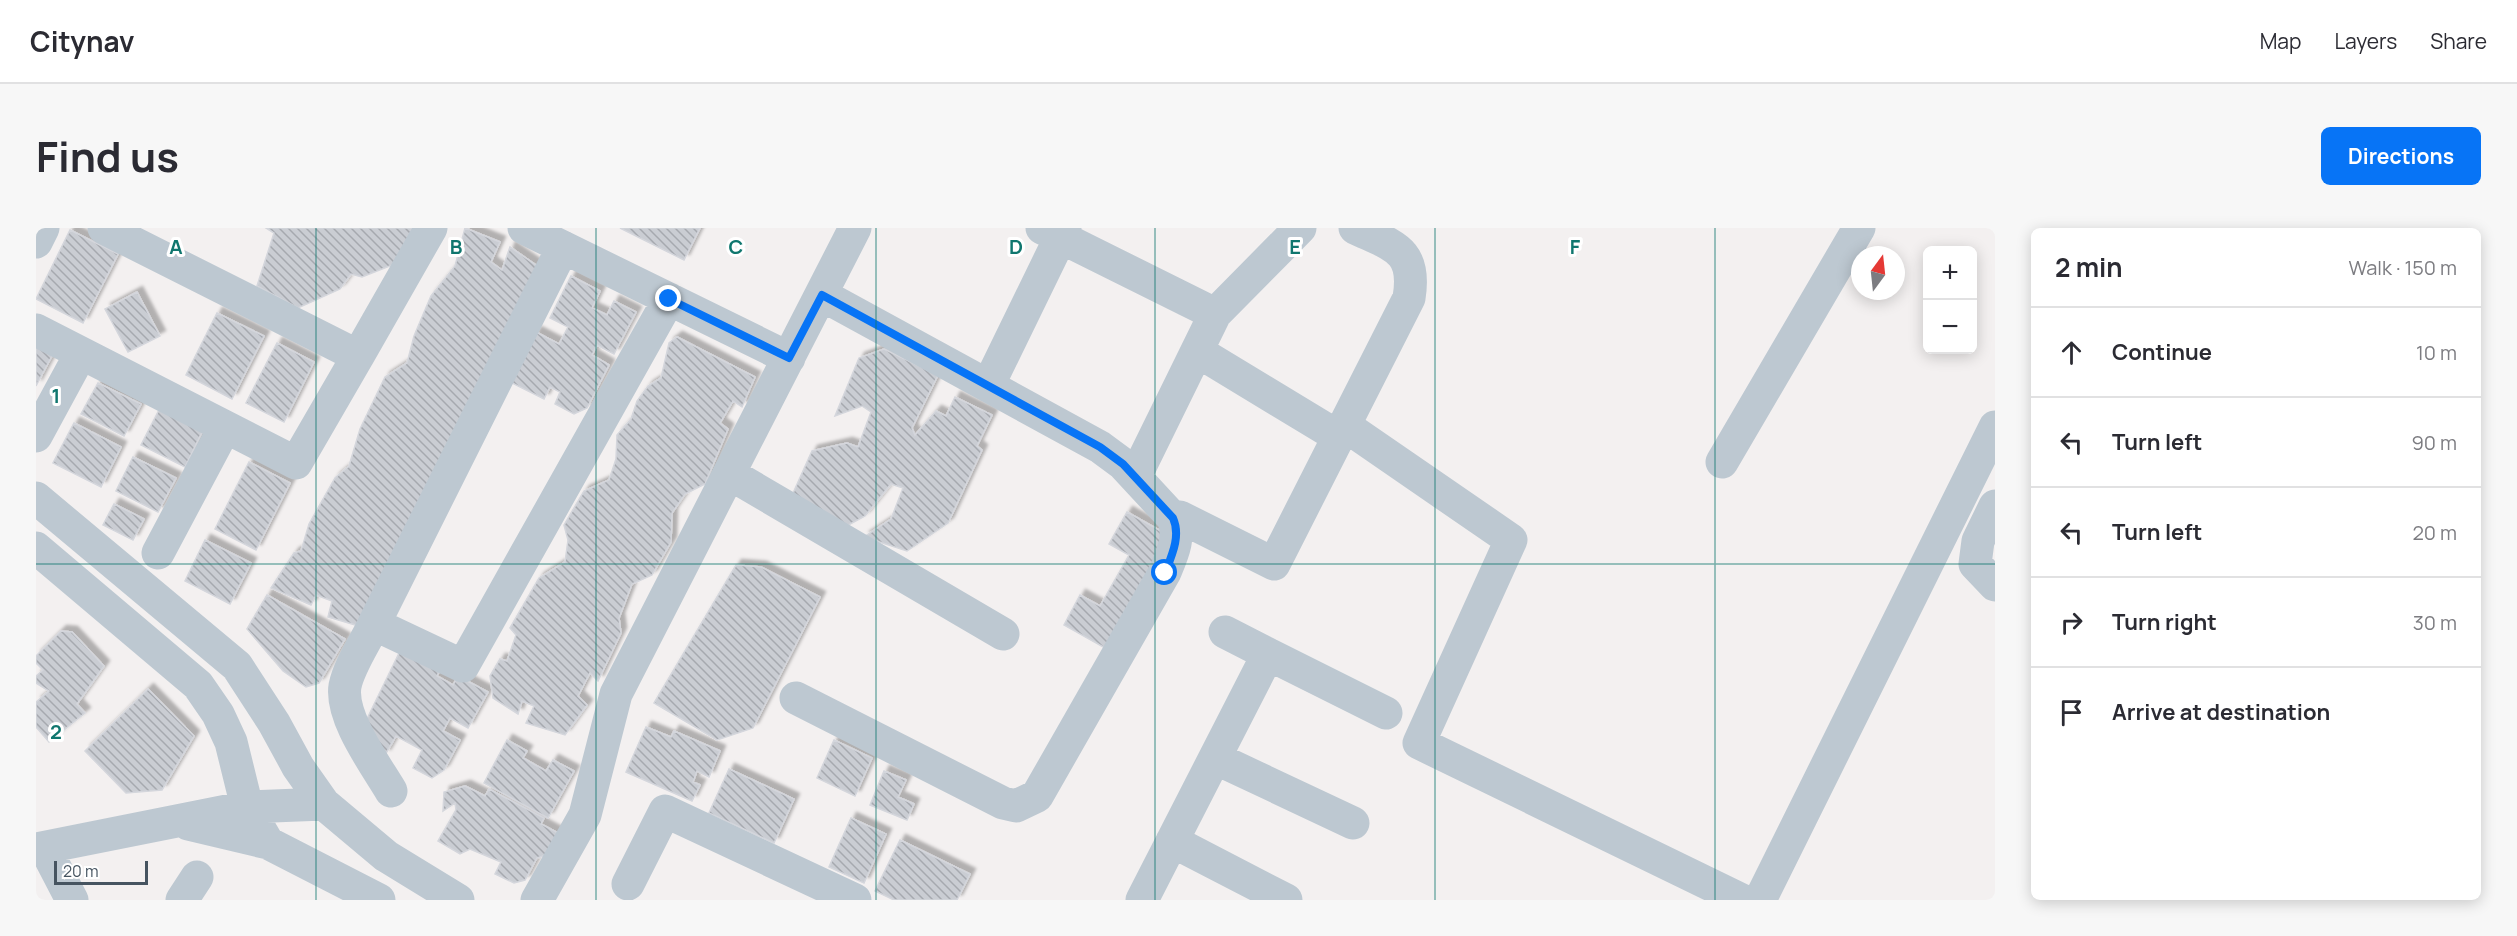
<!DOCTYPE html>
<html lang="en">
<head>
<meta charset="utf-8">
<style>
  body { margin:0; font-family:Manrope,sans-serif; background:#f7f7f7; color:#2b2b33 }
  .controls { position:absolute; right:18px; top:18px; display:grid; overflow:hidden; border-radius:9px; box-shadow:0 3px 15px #0003 }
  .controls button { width:54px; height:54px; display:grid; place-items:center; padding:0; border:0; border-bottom:2px solid #e1e1e2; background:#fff; color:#2b2b33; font:30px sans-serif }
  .compass { position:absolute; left:1815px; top:18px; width:54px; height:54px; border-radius:50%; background:#fff; box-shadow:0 3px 15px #0003; rotate:15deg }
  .scale { position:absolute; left:18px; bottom:15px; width:94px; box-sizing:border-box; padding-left:6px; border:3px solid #465460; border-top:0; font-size:16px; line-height:21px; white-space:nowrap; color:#465460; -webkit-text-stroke:4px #fff; paint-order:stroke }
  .stop { position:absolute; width:18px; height:18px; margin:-14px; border:4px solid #0774f6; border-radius:50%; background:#fff }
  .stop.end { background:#0774f6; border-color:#fff; box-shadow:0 2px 6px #0008 }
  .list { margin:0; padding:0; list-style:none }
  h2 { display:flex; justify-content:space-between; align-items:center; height:78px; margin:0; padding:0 24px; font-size:26px }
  h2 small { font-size:20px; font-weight:400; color:#7c7c81 }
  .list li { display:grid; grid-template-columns:39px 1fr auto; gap:18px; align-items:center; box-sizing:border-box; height:90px; padding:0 24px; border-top:2px solid #e1e1e2 }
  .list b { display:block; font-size:22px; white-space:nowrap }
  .list em { font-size:20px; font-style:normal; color:#7c7c81 }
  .icon { flex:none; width:33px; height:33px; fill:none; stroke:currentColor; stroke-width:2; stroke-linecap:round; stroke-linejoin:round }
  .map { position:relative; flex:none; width:1959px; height:672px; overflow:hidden; border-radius:9px }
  header { display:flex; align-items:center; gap:36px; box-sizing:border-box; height:84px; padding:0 30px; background:#fff; border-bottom:2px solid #e1e1e2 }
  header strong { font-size:28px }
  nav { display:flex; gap:33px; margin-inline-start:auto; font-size:21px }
  .intro { display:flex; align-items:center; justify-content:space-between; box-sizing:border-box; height:144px; padding:0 36px }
  h1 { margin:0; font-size:42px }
  .button { padding:15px 27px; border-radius:9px; background:#0774f6; color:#fff; font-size:21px; font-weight:700 }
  main { display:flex; gap:36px; padding:0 36px }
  aside { flex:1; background:#fff; border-radius:9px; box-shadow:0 3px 15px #0003 }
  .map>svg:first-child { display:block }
  .building { fill:url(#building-back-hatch); stroke:#d4d6dc; stroke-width:1.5; filter:url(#shadow) }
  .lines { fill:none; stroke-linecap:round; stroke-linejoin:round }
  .minor { stroke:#bdc8d1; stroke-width:33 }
  .route { stroke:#0774f6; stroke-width:8 }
  .grid { fill:none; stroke:#0f766e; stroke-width:1.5; stroke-opacity:0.55 }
  .grid-label { font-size:20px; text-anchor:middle; font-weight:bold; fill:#0f766e; stroke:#fff; stroke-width:6; stroke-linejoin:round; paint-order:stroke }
</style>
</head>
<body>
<header>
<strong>Citynav</strong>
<nav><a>Map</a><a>Layers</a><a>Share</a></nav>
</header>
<div class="intro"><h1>Find us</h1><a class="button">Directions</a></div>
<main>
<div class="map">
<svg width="1959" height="672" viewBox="0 0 1959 672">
  <defs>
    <pattern id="building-back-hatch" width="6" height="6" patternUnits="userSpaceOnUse" patternTransform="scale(1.5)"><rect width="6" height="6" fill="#cacdd3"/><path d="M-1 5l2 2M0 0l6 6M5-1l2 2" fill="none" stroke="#a6a9af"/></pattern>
    <filter id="shadow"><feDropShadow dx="5.5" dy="-5.5" stdDeviation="1.5" flood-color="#0004"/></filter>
  </defs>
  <rect width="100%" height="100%" fill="#f3f0f0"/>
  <!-- building -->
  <path class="building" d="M230,0H376L364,34L326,49L315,46L304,61L262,80L221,58L238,5Z
    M429,0L464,14L455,34L466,42L474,19L507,42L323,398L292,389L296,373L280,367L275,377L235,360L258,325L265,323L273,296L299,250L313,238L324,201L349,149L371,135L378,108L395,68L419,38Z
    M584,0H664L648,32Z
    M34,2L82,26L47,95L0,71Z
    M535,48L564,63L556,80L571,87L578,73L600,84L578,126L561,117L556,127L573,137L551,180L538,186L519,176L524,164L514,159L508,171L474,154L500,104L523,116L532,99L514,90Z
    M101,64L124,108L92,124L69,81Z
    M181,85L228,108L196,171L150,147Z
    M641,109L719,149L706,179L697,173L684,195L692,201L669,256L649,266L636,285L635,314L616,347L596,356L583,390L585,405L562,453L554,445L542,468L551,477L529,507L490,495L498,478L486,473L482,486L457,470L454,448L464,431L471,433L480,407L474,400L503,350L529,334L532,312L528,297L548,263L573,252L580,231L581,207L595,191L601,173L612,158L625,150L633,115Z
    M0,115L18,124L0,158Z
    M241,115L278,134L248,194L210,175Z
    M848,121L902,147L876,200L879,207L900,183L910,188L919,169L956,187L941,218L946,222L912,295L871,323L828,309L855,291L867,260L855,256L829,288L809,299L753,274L776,223L811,215L822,219L835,184L826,178L799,188L823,130Z
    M62,155L105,176L88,208L45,186Z
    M124,180L167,202L149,239L105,217Z
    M38,195L85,219L65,259L17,235Z
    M97,229L140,250L122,284L80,263Z
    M213,234L254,255L220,322L179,301Z
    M78,276L108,291L97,312L67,297Z
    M1091,284L1132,307L1069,420L1028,397L1044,367L1064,378L1093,327L1073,316Z
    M169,312L215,335L194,376L149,353Z
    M700,337L725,339L784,369L717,500L681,512L618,475Z
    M231,367L309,411L283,455L270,459L247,443L211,401Z
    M25,403L36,404L68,438L41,476L49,485L13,514L0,499V474L13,463L0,455V448L7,442L0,435V428Z
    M368,415L407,436L401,448L417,457L422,448L452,464L432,500L414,490L407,503L424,512L408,542L396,550L377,540L386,522L360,508L349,527L325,503Z
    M112,461L158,508L126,562L90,565L49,523Z
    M610,499L635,509L638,503L684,523L673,549L661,543L657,554L664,557L656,573L590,544Z
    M471,512L491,523L487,530L510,543L517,532L538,543L512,590L448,555Z
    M798,512L836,530L819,568L781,550Z
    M693,541L758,571L738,615L673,585Z
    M848,543L870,552L862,569L878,576L871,592L834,577Z
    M429,558L449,568L453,561L508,590L505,596L524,606L514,626L501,630L489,652L478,655L459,646L465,634L434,621L424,626L402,613L420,582L419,575L407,583L408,564Z
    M815,590L850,606L828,655L793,639Z
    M864,612L934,646L921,672H858L839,663Z"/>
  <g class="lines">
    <!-- minor -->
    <path class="minor" d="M68,0L322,128L395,0
      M488,0L753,130
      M1006,0L1179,86
      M0,14L7,0
      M527,19L338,396L427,438L633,71
      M786,67L1064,219L1087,236L1137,290
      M0,102L260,235L322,128
      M1161,123L1303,209
      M952,158L1029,0
      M1308,197L1475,312L1383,515L1706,672
      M0,208L45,125
      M1686,234L1823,0
      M694,246L967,406
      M1099,249L1179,86L1264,0
      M0,270L201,438L238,495L262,539L288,576L350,628L422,672
      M1959,278L1942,313L1939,336L1959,357
      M0,320L162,457L182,486L195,514L211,579L232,615
      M122,325L189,199
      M338,396C329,415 313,438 309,458C304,489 339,536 355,563
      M1232,426L1350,485
      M760,470L967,575L980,578L1001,568L1129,344C1136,327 1145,308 1137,290L1144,289L1238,336L1373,70C1381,21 1357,18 1319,0
      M1179,530L1317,595
      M152,596L232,615L343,672
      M1136,613L1250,672
      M9,620L36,672
      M0,621L211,579L288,576
      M592,656L629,583L819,672
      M146,672L161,649
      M501,672L549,587L580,466L819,0
      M1106,672L1232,426L1189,404
      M1724,672L1959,199"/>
  </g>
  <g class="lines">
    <!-- route -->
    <path class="route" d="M633,71L753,130L786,67L1064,219L1087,236L1137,290C1145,308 1136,327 1129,345"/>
  </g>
  <!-- grid -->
  <path class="grid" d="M280,0V672M560,0V672M840,0V672M1119,0V672M1399,0V672M1679,0V672M0,336H1959"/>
  <g class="grid-label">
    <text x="140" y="26">A</text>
    <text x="420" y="26">B</text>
    <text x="700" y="26">C</text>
    <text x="980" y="26">D</text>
    <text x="1259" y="26">E</text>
    <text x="1539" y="26">F</text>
    <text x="20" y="175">1</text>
    <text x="20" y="511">2</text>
  </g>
</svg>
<div class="controls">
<button>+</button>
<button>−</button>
</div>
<svg class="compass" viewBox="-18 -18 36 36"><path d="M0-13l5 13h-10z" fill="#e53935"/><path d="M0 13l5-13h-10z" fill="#7c7c81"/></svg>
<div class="scale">20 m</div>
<div class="stop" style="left:1129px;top:345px"></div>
<div class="stop end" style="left:633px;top:71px"></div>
</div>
<aside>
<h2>2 min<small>Walk · 150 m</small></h2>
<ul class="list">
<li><svg class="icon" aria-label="ahead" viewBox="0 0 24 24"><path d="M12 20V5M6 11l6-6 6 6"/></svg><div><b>Continue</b></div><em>10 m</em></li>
<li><svg class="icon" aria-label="left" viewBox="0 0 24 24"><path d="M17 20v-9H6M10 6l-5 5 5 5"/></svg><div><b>Turn left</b></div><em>90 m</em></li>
<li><svg class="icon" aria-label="left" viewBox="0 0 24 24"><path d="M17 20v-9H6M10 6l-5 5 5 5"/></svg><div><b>Turn left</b></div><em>20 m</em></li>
<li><svg class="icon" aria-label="right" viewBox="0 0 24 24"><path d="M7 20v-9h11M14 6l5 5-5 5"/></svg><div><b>Turn right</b></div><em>30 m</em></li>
<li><svg class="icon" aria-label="arrive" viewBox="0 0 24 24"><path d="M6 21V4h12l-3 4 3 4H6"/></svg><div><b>Arrive at destination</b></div></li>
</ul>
</aside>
</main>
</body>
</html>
